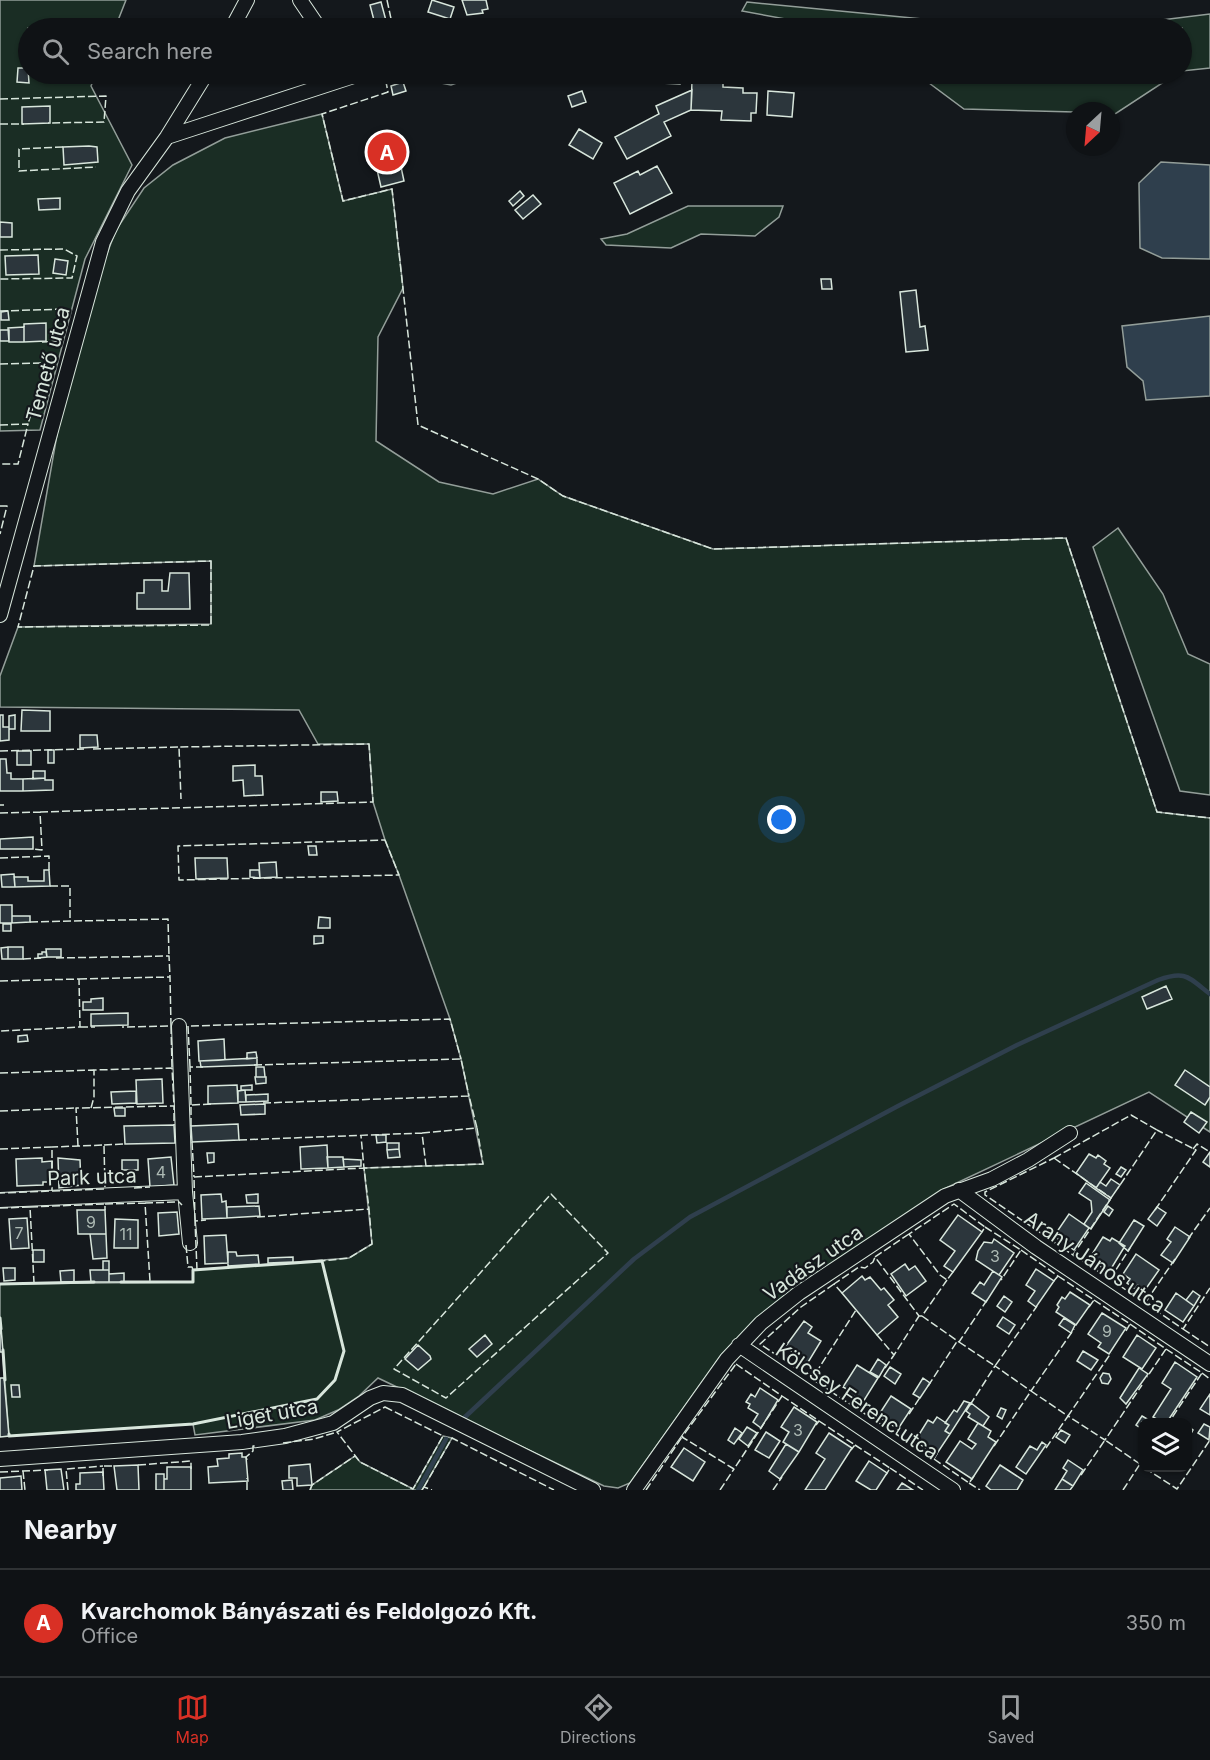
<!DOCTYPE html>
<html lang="en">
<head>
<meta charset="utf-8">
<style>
  body { margin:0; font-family:Inter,sans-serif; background:#181b1e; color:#f1f3f6 }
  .controls { position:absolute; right:18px; bottom:18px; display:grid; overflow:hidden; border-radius:12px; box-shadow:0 2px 4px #0004 }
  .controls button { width:54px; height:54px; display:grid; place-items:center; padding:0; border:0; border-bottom:2px solid #2f3234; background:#0f1215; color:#f1f3f6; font:30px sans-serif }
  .compass { position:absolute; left:1066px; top:102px; width:54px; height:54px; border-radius:50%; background:#0f1215; box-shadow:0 2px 4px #0004; rotate:206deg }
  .you { position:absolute; left:782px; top:820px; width:21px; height:21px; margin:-15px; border:4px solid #fff; border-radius:50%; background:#1a73e8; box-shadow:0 0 0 9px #1a73e833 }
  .badge { display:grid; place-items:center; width:39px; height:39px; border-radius:50%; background:#d93025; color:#fff; font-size:20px; font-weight:700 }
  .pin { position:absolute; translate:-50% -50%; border:3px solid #fff; box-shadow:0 2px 6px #0006 }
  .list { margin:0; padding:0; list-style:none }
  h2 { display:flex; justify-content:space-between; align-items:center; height:78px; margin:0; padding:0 24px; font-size:26px }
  h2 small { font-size:20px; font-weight:400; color:#9b9ea0 }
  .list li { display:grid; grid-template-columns:39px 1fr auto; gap:18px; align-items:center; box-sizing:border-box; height:108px; padding:0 24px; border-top:2px solid #2f3234 }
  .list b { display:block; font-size:22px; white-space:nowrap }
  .list p { margin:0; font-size:20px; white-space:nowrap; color:#9b9ea0 }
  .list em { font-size:20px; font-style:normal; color:#9b9ea0 }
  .icon { flex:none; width:33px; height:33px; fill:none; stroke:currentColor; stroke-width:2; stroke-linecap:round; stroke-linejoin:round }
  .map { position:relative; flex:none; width:1210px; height:1490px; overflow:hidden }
  .search { position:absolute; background:#0f1215; box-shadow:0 2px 4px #0004; left:18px; right:18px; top:18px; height:66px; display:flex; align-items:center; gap:15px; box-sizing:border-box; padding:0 21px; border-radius:33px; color:#9b9ea0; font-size:22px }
  .sheet { height:186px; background:#0f1215 }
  nav { display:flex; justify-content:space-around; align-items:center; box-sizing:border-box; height:84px; border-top:2px solid #2f3234; background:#0f1215; font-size:16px; color:#9b9ea0 }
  nav a { display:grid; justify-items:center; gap:3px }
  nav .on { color:#d93025 }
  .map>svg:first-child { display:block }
  .green { fill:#1a2d24; stroke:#939e99; stroke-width:1.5 }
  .water { fill:#2f3f4d; stroke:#939e99; stroke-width:1.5 }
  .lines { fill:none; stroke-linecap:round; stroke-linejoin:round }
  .stream { stroke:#2f3f4d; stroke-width:4.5 }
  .building { fill:#2c363c; stroke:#d8e6dc; stroke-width:1.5 }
  .street-casing { stroke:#d8e6dc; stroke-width:16 }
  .street { stroke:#14181c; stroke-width:14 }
  .fence { stroke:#d8e6dc; stroke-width:1.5; stroke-dasharray:8 3; stroke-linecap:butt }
  .wall { stroke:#d8e6dc; stroke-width:3 }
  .labels { text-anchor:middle; stroke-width:4.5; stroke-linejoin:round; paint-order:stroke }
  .number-label { font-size:16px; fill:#adbab4 }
  .street-label { font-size:20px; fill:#d8e6dc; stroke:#14181c }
</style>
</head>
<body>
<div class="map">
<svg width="1210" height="1490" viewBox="0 0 1210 1490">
  <rect width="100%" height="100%" fill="#14181c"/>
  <!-- green -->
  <path class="green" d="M0,0H126L115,28H28V74H96L91,86L132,165L85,259L40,430L0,431Z
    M747,2L985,25L1104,27L1210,14V68L1182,71V28H835L742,11Z
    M430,74H483L451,85L436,82Z
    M917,74H1176L1115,114H1111V111L1075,112L964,109Z
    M322,114L343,201L392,189L403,288L378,337L376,441L439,482L493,494L538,479L563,496L713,549L1066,538L1157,812L1210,818V1132L1149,1092L944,1189L757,1320L722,1354L630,1483L618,1488L604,1486L378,1378L359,1396L338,1410L315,1420L195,1435L193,1424L9,1436L0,1318V1284L193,1282V1270L349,1258L372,1244L364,1168L483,1164L461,1059L450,1019L399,875L385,840L373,802L369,744H318L299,710L0,707V676L18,627L211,624V561L34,566L58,429L100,272L116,230L144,188L173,165L225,138Z
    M688,206H783L779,217L755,236L701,234L671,248L606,245L601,239L627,234Z
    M1118,528L1163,594L1188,654L1210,664V795L1180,791L1093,547Z
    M443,1436L452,1438L422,1490H310L312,1485L355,1456L360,1462L413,1489Z"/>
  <!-- water -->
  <path class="water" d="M1161,162L1210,165V259L1162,258L1140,248L1139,183Z
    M1210,316V396L1146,400L1143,381L1127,367L1122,326Z"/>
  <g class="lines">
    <!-- stream -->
    <path class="stream" d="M465,1417L634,1259L690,1217L898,1106L1017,1045L1158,980C1186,970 1188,977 1210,994
      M418,1490L446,1439"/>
  </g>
  <!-- building -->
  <path class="building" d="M432,0L454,7L450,19L428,12Z
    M462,0H486L488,9L482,10L483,13L467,15Z
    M381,2L388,28H376L370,5Z
    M18,68H28L29,83L17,82Z
    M639,74H709L708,81L680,79V84L639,82Z
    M723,74H758V78L723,75Z
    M692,80L723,81V87L743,88V93H757L756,113H751V121L721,120L722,111L691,110Z
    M403,82L406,91L393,95L391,86Z
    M692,90L691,110L664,122L671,136L627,159L615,137L659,114L656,106Z
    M582,91L586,102L572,107L568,96Z
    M768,91L794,93L792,117L767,115Z
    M50,106V123L22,124V107Z
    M579,129L602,143L593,159L569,145Z
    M394,134L404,181L381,187L370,139Z
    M89,146L97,147L98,162L64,165L63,147Z
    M657,166L672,193L630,214L614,183L638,171L640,175Z
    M520,191L524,196L513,206L509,201Z
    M533,195L541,204L523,219L515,210Z
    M60,198V209L39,210L38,199Z
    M0,222L12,223V237H0Z
    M38,255L39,274L6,275L5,256Z
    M55,259L68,261L66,275L53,273Z
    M821,279H831L832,289H822Z
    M916,290L920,327L925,326L928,350L906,352L900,292Z
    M8,311L9,320H1V312Z
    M46,323V341L24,342V324Z
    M24,327V342H9L8,328Z
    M0,330H9V341H0Z
    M170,573H189L190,609H137V593H144V580H162V591H168Z
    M22,710L50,711V731H21Z
    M0,715H3V727H9V740L0,741Z
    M15,715V729H9V716Z
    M80,735H97L98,747L80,748Z
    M48,750H54V763H48Z
    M17,751H31V765H17Z
    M0,759H6L7,773H11V779H23V791H0Z
    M255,765V776H262L263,795L244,796L243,780L233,781V766Z
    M33,771H45V778L33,779Z
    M45,778V780H53V790L23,791V779Z
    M321,792H337L338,801L321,802Z
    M33,837V849H0V839Z
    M308,846H316L317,855H309Z
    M195,858H227L228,878L196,879Z
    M276,862L277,877L260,878L259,863Z
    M44,870H49L50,886L15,887L14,877H28V881H44Z
    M250,870H259L260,878L250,877Z
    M14,874L15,887H2L1,875Z
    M0,905H12V923H0Z
    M12,916H30V922L12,923Z
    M319,917L330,918V928H318Z
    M3,924H11V931H3Z
    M314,936H323V943L314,944Z
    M8,947H23V959H8Z
    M8,947V959H2L1,948Z
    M46,949H61V957H47Z
    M42,952H46L47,957L38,958V954H42Z
    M1166,986L1172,999L1147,1009L1142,997Z
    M103,998V1010H83V1002H91V999Z
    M128,1013V1025L91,1026V1014Z
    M27,1035L28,1041L18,1042V1036Z
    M224,1039L225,1060L199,1061L198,1041Z
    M256,1052L257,1058L247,1059V1053Z
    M257,1058V1065L201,1067L200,1061Z
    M256,1067H264L265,1077H256Z
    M1185,1070L1210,1087V1097L1205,1105L1175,1085Z
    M255,1077H266V1083L256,1084Z
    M162,1079L163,1103L137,1104L136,1080Z
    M237,1085L238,1103L208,1104V1086Z
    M252,1085V1090H241V1086Z
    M245,1090L246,1102H238V1091Z
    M136,1091V1103L112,1104L111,1092Z
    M268,1094V1101L246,1102V1095Z
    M265,1104V1114L241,1115L240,1105Z
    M114,1108H125V1116H115Z
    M1191,1112L1207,1122L1199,1133L1184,1122Z
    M238,1124L239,1140L192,1142L191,1126Z
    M174,1125L175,1143L125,1144L124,1126Z
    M376,1135H386V1142L377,1143Z
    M387,1143H399V1149L387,1150Z
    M327,1145L328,1168L301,1169L300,1147Z
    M399,1149L400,1157L388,1158L387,1150Z
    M1210,1152V1167L1203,1162Z
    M207,1153H214V1162L208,1163Z
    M1089,1154L1096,1158L1098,1155L1106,1161L1104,1164L1110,1168L1096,1188L1076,1173Z
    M171,1157L174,1185L150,1187L148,1159Z
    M327,1157H343L344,1167L328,1168Z
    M42,1158V1162L52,1161V1172L48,1173V1182H43V1185L17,1186L16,1159Z
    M58,1158L80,1160L81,1185L59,1188Z
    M343,1159L361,1160V1166L344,1167Z
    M122,1160H138V1170H122Z
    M1121,1167L1126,1170L1121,1177L1116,1174Z
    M1111,1179L1120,1185L1111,1198L1096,1188L1100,1182L1106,1186Z
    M1086,1183L1110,1200L1091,1229L1084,1224L1092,1212L1091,1201L1079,1193Z
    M221,1194L222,1202L226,1201L227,1218L202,1219L201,1195Z
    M258,1194V1203H247L246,1195Z
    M259,1206L260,1216L227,1218V1207Z
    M1108,1206L1113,1210L1109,1216L1104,1212Z
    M1157,1207L1166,1213L1157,1226L1148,1219Z
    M77,1210H105L106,1234H78Z
    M177,1212L179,1234L159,1236L158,1213Z
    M1069,1214L1089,1228L1074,1250L1054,1236Z
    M958,1215L982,1232L953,1272L944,1266L955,1251L940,1240Z
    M27,1218L29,1248L11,1249L9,1219Z
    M115,1219L138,1220V1248H114Z
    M1134,1220L1144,1226L1128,1251L1119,1243Z
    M1175,1227L1190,1237L1173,1263L1161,1255L1171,1242L1167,1239Z
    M90,1234H106L107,1258L93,1259Z
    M226,1235L228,1263L205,1264L204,1236Z
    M1103,1237L1110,1241L1112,1238L1125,1246L1109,1272L1089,1259Z
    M994,1239L1014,1253L999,1275L976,1260L978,1251L984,1242L992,1243Z
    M33,1250H44V1262H33Z
    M228,1252H236L237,1256L258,1255L259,1264L228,1266Z
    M1136,1254L1159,1270L1145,1290L1138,1285L1135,1289L1127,1283L1130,1279L1123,1274Z
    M293,1257V1262L268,1263V1258Z
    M103,1261H109V1270H103Z
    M905,1264L909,1270L915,1266L926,1281L906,1296L891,1274Z
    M3,1268H15V1280L4,1281Z
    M1036,1269L1054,1281L1036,1307L1028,1301L1035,1291L1026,1285Z
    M74,1270V1282H61L60,1271Z
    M90,1270H109V1282H91Z
    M993,1271L1002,1277L986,1302L972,1293L980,1282L984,1285Z
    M124,1273V1282H109V1274Z
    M862,1276L865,1280L870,1277L881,1290L884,1288L894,1300L888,1305L898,1317L877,1335L842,1293Z
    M1193,1291L1200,1296L1194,1306L1186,1300Z
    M1070,1292L1090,1305L1076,1325L1056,1312L1059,1307L1057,1305L1062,1297L1065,1299Z
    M1176,1293L1194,1306L1183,1322L1165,1310Z
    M1004,1296L1012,1302L1005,1312L997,1306Z
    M1102,1313L1126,1328L1109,1354L1098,1347L1101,1343L1088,1334Z
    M1003,1317L1015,1325L1009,1334L997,1326Z
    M1064,1318L1075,1325L1071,1333L1059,1325Z
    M804,1321L812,1327L808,1333L821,1341L807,1364L797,1357L798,1355L785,1347Z
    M1,1327L3,1352H0V1328Z
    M485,1335L492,1344L477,1357L469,1349Z
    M1137,1335L1156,1348L1142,1369L1123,1357Z
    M418,1345L430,1356L431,1359L418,1370L405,1359Z
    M1083,1351L1098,1360L1091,1370L1077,1361Z
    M878,1359L886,1365L879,1377L870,1372Z
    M1175,1362L1197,1377L1167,1422H1162L1153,1417L1171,1389L1162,1383Z
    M857,1365L878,1378L863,1402L848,1393L850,1391L843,1387Z
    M890,1367L901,1374L895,1384L884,1376Z
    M1139,1368L1148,1374L1126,1404L1120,1398Z
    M1103,1373L1109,1374L1111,1379L1108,1384L1102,1383L1100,1378Z
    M0,1378H4L9,1436L0,1437Z
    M923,1378L930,1383L920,1398L913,1394Z
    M11,1385H19L20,1397H12Z
    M760,1388L778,1400L761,1428L753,1422L758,1414L748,1408L750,1404L746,1402L751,1394L755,1397Z
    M1210,1394V1415L1200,1409Z
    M891,1396L911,1409L898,1429L878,1416Z
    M964,1401L970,1403L950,1434L945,1431L949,1425L945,1423L954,1410L957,1412Z
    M971,1403L989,1417L983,1426L968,1417L970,1414L966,1411Z
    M794,1407L817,1422L799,1452L783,1442L789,1432L781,1427Z
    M1001,1408L1006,1410L1002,1419L997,1416Z
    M1142,1416L1149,1420L1148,1422H1142V1429L1136,1425Z
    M937,1417L949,1425L945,1431L950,1434L936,1455L915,1441L928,1420L933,1423Z
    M978,1423L991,1431L988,1437L996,1442L972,1479L946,1462L960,1441L972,1449L976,1444L968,1439Z
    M1204,1424L1210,1427L1209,1440L1198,1433Z
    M1188,1426L1193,1430L1188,1439Z
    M747,1427L757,1433L748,1446L739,1439Z
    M735,1428L742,1433L734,1444L728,1440Z
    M1061,1430L1070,1435L1065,1443L1056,1437Z
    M766,1432L780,1441L769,1458L755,1450Z
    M829,1433L852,1448L825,1490H805L825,1459L816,1453Z
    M1042,1442L1046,1445L1026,1474L1016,1467L1030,1446L1037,1450Z
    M786,1444L799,1452L780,1479L769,1471Z
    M684,1448L705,1462L693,1481L671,1467Z
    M242,1453V1457H246L248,1481L209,1483L208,1467L218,1466L217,1459L229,1458V1454Z
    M1068,1460L1083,1470L1073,1486L1062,1479L1067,1471L1063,1468Z
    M869,1461L887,1473L876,1490H871L856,1481Z
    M310,1464L312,1485L297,1486V1478H289V1466Z
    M138,1465L139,1490H117L114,1466Z
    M1000,1465L1023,1480L1017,1490H991L986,1486Z
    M167,1467H191V1490H164V1479H167Z
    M61,1469L64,1490H47L45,1470Z
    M103,1472L104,1490H76V1484H80V1473Z
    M156,1474H164V1490H156Z
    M21,1476L22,1490H0V1478Z
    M1062,1479L1073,1486L1070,1490H1055Z
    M292,1480L293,1490H283L282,1481Z
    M902,1483L913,1490H897Z"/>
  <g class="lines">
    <defs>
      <path id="street" d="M300,0L319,28
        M232,28L247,0
        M167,137L360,74
        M0,615L103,242L128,191L167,137L206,74
        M959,1190L1036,1247L1210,1364
        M185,1192L190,1243
        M0,1200L185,1192L179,1026
        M739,1345L953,1490
        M0,1459L242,1442L285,1436L333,1423L370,1398L383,1393L402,1395L593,1490
        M634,1490L727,1359L761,1323L799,1293L945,1196L992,1179L1028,1160L1070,1133"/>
    </defs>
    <!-- street casing -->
    <use href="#street" class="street-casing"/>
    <!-- street -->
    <use href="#street" class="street"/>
    <!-- fence -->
    <path class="fence" d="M387,0L393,28
      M403,74L405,78L386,82L388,92L322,114L343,201L392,189L418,425L538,479L563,496L713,549L1066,538L1157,812L1210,818
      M0,99L106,96L104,122L48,123
      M0,124H24
      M63,147L19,149V171L96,167
      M0,250L64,249L77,256L72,278L0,279
      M0,311L66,309L60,341L42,342
      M0,364L46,363L28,424
      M0,425L28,424L18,464H0
      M0,506H7L0,534
      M211,561V625L18,627L34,566Z
      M93,749L179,747
      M0,751L84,749
      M0,805H4
      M40,812L373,802L369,744L179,747L181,799
      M0,813L40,812L42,850L33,849
      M385,840L399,875L179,880L178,846Z
      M0,858L49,856V870
      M50,886H70V921
      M30,922L168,919L169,956
      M56,958L169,956L170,977
      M23,959L41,958
      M79,979L170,977L171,1026L122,1027
      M0,981L79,979L80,1027L0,1031
      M171,1026L172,1068
      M80,1027H95
      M254,1065L461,1059L469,1096
      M190,1067L188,1026L450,1019L461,1059
      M0,1073L94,1070
      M263,1103L469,1096L477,1128
      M191,1105L190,1067H203
      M91,1108L94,1097V1070L172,1068L174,1106
      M0,1111L76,1108
      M191,1126V1105L212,1104
      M422,1133L477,1128L483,1164L426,1166
      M239,1140L422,1133L426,1166L364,1168L361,1136
      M192,1142L194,1177
      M104,1145L125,1144
      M78,1146L76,1108L174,1106V1125
      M0,1149L52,1147V1191L0,1193
      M1193,1149L1197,1144L1210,1152
      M1054,1158L1111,1198L1073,1255L985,1195V1192Z
      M1054,1158L1131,1115L1157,1130L1118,1188
      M134,1188L150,1187
      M52,1191L105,1189L104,1145L52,1147
      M551,1194L608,1253L446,1398L394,1369Z
      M145,1203L179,1202L182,1205
      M105,1204L145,1203L150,1281
      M30,1207L105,1204V1210
      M0,1208L30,1207L34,1283
      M1155,1210L1196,1150L1157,1130
      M257,1217L369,1209L372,1244L349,1258L322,1261
      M195,1221L194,1177L364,1168L369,1209
      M985,1227L1021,1250L1001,1280
      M909,1234L875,1257L919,1316H922L947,1280
      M1188,1239L1210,1208
      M186,1245L188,1267H192L193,1270
      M1021,1250L1058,1276L1052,1283
      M1073,1255L1110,1279L1130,1248
      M197,1270L195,1221L206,1220
      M953,1272L947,1280L940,1275L909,1234L954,1204L985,1227L982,1232
      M1058,1276L1094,1300L1089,1307
      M1110,1279L1145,1303L1175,1259
      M834,1284L801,1307L760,1344L812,1379L856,1310
      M842,1293L834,1284L859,1267L865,1268L873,1262L875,1257
      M1094,1300L1130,1324L1126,1331
      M1145,1303L1183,1329L1210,1288
      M922,1316L959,1342L987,1300
      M1130,1324L1166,1349L1147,1377
      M1183,1329L1210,1347
      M877,1335L894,1355L919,1316
      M959,1342L995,1366L1037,1306
      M1166,1349L1202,1373L1169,1422
      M736,1364L782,1396L734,1469L682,1437Z
      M885,1368L894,1355
      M1202,1373L1210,1379
      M812,1379L859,1410L864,1401
      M928,1386L958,1340
      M782,1396L819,1421L816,1425
      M970,1405L995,1366L1031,1391L1074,1329
      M385,1407L443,1436L413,1489L360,1462L337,1432Z
      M859,1410L896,1434L901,1426
      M909,1414L921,1396
      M819,1421L855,1445L851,1450
      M896,1434L934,1459L938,1452
      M283,1443L314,1439L337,1432
      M855,1445L890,1468L886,1475
      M994,1446L1031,1391L1068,1416L1111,1353
      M1046,1448L1068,1416L1105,1440L1142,1385
      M934,1459L969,1483L974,1476
      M247,1460L246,1457L253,1451V1446H257
      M138,1465L191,1461V1469
      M890,1468L923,1490
      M1145,1468L1177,1489L1210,1440
      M23,1471L25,1490
      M0,1472L48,1470
      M1081,1475L1105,1440L1140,1464L1142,1461
      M103,1476V1466H114
      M969,1483L980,1490
      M424,1487L452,1438L554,1490
      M68,1490L66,1469L103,1466
      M247,1490V1478
      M310,1490L312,1485L355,1456
      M422,1490L424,1487L432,1490
      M646,1490L682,1437
      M720,1490L734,1469
      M773,1490L782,1477
      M1123,1490L1140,1464L1142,1465"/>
    <!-- wall -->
    <path class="wall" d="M0,1284L94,1282
      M0,1318L1,1329
      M3,1350L5,1380
      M9,1434V1436L193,1424L317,1399L335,1380L344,1351L322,1261L193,1270V1282H121"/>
  </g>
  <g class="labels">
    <!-- number labels -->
    <g class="number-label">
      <text x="161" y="1178">4</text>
      <text x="91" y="1228">9</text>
      <text x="19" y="1239">7</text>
      <text x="126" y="1240">11</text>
      <text x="995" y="1262">3</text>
      <text x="1107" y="1337">9</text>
      <text x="798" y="1436">3</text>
    </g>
    <!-- street labels -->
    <g class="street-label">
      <text transform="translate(48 364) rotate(-75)" y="7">Temető utca</text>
      <text transform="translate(92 1177) rotate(-2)" y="7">Park utca</text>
      <text transform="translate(1095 1262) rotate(34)" y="7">Arany János utca</text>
      <text transform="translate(813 1263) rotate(-35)" y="7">Vadász utca</text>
      <text transform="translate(857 1401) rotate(34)" y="7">Kölcsey Ferenc utca</text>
      <text transform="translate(272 1414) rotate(-10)" y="7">Liget utca</text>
    </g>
  </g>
</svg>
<div class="controls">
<button><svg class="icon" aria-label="layers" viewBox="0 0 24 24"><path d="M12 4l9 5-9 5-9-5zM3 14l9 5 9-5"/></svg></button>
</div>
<svg class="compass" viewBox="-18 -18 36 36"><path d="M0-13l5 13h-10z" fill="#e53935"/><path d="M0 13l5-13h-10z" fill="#9b9ea0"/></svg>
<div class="you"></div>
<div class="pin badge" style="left:387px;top:152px">A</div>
<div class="search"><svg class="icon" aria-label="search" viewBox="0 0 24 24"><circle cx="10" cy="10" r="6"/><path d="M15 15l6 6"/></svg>Search here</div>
</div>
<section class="sheet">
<h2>Nearby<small></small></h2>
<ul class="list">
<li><span class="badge">A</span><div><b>Kvarchomok Bányászati és Feldolgozó Kft.</b><p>Office</p></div><em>350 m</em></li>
</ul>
</section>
<nav>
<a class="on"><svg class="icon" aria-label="map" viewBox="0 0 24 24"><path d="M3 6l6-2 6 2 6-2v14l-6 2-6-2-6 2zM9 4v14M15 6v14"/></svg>Map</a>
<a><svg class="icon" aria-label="directions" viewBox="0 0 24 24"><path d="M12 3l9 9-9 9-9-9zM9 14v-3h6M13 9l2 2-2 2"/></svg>Directions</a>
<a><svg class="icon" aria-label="saved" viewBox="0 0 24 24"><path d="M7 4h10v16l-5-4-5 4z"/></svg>Saved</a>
</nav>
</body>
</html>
